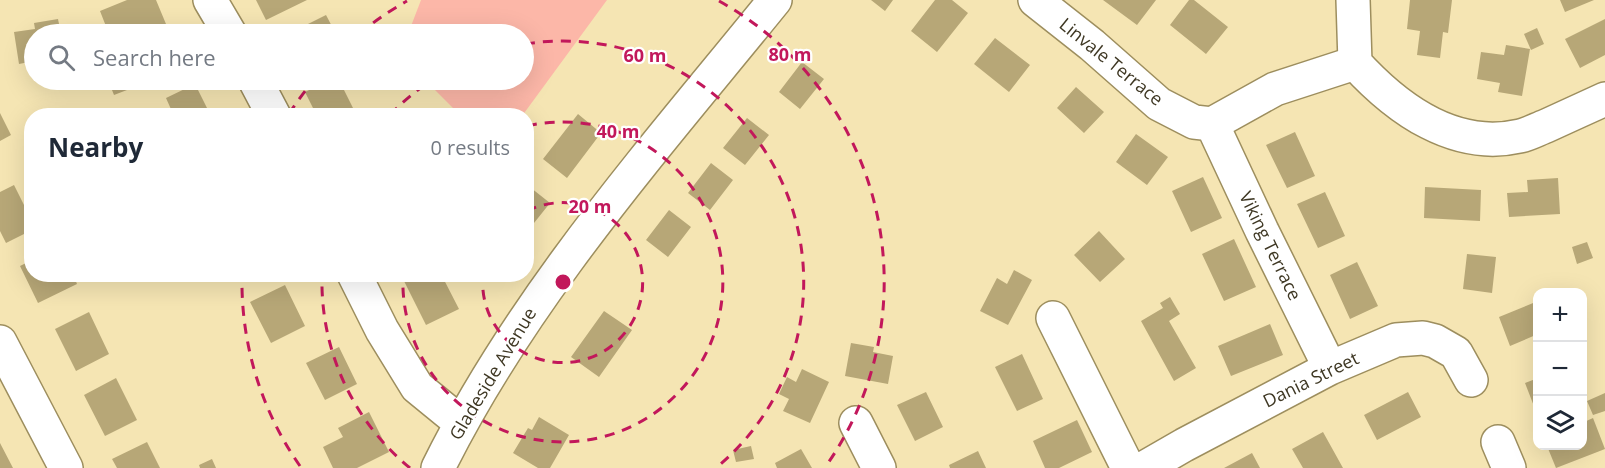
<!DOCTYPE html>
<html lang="en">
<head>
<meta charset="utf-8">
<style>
  body { margin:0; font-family:"Open Sans",sans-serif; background:#f6f6f7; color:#1f2937 }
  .controls { position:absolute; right:18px; bottom:18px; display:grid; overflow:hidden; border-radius:12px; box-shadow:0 6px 24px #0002 }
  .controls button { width:54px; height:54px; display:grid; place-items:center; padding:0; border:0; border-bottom:2px solid #e0e1e3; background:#fff; color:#1f2937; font:30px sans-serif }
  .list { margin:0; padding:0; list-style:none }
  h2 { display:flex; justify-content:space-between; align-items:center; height:78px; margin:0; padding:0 24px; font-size:26px }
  h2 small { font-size:20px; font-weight:400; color:#747a83 }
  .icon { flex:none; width:33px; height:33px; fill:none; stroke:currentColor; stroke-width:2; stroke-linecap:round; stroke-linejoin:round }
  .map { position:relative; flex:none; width:1605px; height:468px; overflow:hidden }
  .search { position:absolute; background:#fff; box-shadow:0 6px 24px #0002; left:24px; top:24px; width:510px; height:66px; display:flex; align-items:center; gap:15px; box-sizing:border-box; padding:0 21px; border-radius:33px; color:#747a83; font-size:22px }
  .panel { position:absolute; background:#fff; box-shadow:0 6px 24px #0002; left:24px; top:108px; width:510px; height:174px; border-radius:24px }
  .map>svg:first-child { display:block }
  .green { fill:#fcb7a8 }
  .building { fill:#b7a777 }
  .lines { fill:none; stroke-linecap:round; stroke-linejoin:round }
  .minor-casing { stroke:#9d8e5e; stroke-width:36 }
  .minor { stroke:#fff; stroke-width:33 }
  .ring { fill:none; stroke:#c2185b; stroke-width:3; stroke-dasharray:10 8 }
  .labels { text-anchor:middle; stroke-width:4.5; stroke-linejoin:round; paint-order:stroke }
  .street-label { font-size:18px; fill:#3e3723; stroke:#fff }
  .centre { fill:#c2185b; stroke:#fff; stroke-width:3 }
  .ring-label { font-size:18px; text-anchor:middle; font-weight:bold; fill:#c2185b; stroke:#fff; stroke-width:4.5; stroke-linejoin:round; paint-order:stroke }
</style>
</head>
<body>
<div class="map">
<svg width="1605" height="468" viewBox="0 0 1605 468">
  <rect width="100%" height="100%" fill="#f5e5b3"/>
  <!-- green -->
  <path class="green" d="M421,0H607L522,116L460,115L425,80H524V34H408Z"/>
  <!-- building -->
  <path class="building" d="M127,0H156L166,24L142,34H109L100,11Z
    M256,0H307L266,20Z
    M871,0H893L885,11Z
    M935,0H952L968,13L937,52L911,31Z
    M1103,0H1156L1137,25Z
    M1189,0H1194L1228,27L1206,54L1170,25Z
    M1410,0H1452L1448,33L1443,32L1440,58L1417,55L1420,31L1407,29Z
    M1560,0H1594L1565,12Z
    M326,15L336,34H288Z
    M58,19L61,34H34V61L19,64L14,32L35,29L34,23Z
    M1605,19V55L1580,68L1565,39Z
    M1537,28L1544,44L1531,50L1524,34Z
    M995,38L1030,65L1009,92L974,64Z
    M1506,45L1530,49L1522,96L1498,92L1500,83L1477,79L1481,52L1504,55Z
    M802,62L824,79L800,109L779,92Z
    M108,80H123L127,90L114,95Z
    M330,80H339L356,114L317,116L305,92Z
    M195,84L211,116H174L166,98Z
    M1076,87L1104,112L1084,133L1057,108Z
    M0,113L11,135L0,141Z
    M578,114L601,133L567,178L543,159Z
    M747,118L769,135L745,165L723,148Z
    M1295,132L1315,176L1287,188L1266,145Z
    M1136,134L1168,157L1147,185L1116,162Z
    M711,163L733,180L710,210L688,193Z
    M1203,177L1222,218L1191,232L1172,191Z
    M1558,178L1560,214L1509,217L1507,193L1528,192L1527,180Z
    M526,184L550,203L526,233Z
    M14,185L24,205L32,201V230L6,243L0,231V192Z
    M1425,187L1481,190L1480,221L1424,218Z
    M1325,192L1345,236L1318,248L1297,204Z
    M669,210L691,227L668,257L646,240Z
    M1099,231L1125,259L1100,282L1074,255Z
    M1234,239L1256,287L1224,301L1202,254Z
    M1587,242L1593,258L1577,264L1572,247Z
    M1467,254L1496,257L1492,293L1463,289Z
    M32,260V274H73L77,284L38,303L20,266Z
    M1357,262L1378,306L1350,319L1330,275Z
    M1014,270L1032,280L1008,325L980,311L997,278L1007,284Z
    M233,274H252L237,282Z
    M403,274H441L459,309L426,325L401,275Z
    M285,285L305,326L271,343L250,302Z
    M1170,297L1180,314L1169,321L1196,368L1174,381L1141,321L1163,308L1160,303Z
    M1538,301V334L1510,346L1499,317Z
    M604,311L632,330L599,377L571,357Z
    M89,312L109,354L76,371L55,329Z
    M1270,324L1283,355L1231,376L1218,346Z
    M851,343L874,347L873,352L893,356L888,384L845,376Z
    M339,347L357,384L325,400L306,363Z
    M1022,354L1043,399L1017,411L995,367Z
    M802,369L829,382L810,423L783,411L789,399L779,394L787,377L796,382Z
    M116,378L137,420L105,436L84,395Z
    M1538,378V414H1537L1525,383Z
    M926,392L943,427L915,441L897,405Z
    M1408,392L1421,417L1377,440L1364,415Z
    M1605,393V411L1593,415L1587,401Z
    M369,412L389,452L357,468H333L323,447L343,437L338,428Z
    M539,417L569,435L550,468H538L513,453L528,428L532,430Z
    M1593,418L1605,449L1556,468L1547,446H1582V423Z
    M1077,420L1092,452L1059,468H1045L1033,441Z
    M1323,432L1343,468H1303L1292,449Z
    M147,442L160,468H117L112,459Z
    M0,443L13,468H0Z
    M751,446L754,459L736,462L733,450Z
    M801,449L812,468H777L775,463Z
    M978,451L986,468H950L949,465Z
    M1252,453L1260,468H1224Z
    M212,459L216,468H200L199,465Z"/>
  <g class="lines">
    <defs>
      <path id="minor" d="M210,0L230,34
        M1035,0L1092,45L1159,104L1194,122L1212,124L1275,89L1355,63
        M1353,0L1355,63C1397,109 1455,151 1520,136C1529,134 1538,129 1546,126C1566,117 1585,108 1605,99
        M255,80L274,116
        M1212,124L1262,231L1330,368
        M354,274L382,330L417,387L461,423
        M1053,318L1128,468
        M0,342L66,468
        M856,423L879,468
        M1498,442L1509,468
        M438,468C523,296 655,148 775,0
        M1144,468L1184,445L1330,368L1396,340L1423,338L1435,341L1456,353L1471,380"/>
    </defs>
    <!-- minor casing -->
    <use href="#minor" class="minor-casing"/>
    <!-- minor -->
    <use href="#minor" class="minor"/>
  </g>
  <!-- distance rings -->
  <g class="ring">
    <path d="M527 211A80 80 0 1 1 483 275"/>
    <path d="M527 126A160 160 0 1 1 403 275"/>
    <path d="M410 468A241 241 0 0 1 322 276M390 115A241 241 0 0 1 432 80M525 44A241 241 0 0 1 716 468"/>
    <path d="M300 466A321 321 0 0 1 242 276M289 114A321 321 0 0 1 314 80M359 34A321 321 0 0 1 407 1M719 1A321 321 0 0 1 826 466"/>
  </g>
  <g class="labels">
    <!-- street labels -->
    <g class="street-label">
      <text transform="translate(1111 62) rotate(39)" y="6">Linvale Terrace</text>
      <text transform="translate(1270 246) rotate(64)" y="6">Viking Terrace</text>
      <text transform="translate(493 374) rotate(-59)" y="6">Gladeside Avenue</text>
      <text transform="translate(1311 380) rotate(-26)" y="6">Dania Street</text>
    </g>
  </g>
  <circle cx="563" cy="282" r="9" class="centre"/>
  <g class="ring-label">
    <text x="790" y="61">80 m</text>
    <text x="645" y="62">60 m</text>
    <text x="618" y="138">40 m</text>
    <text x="590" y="213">20 m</text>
  </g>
</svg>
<div class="controls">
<button>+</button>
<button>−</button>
<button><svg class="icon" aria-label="layers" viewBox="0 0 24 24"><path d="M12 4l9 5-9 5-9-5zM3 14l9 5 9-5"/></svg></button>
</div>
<div class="search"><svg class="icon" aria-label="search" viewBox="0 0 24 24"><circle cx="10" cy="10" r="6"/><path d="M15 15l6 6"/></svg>Search here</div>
<section class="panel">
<h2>Nearby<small>0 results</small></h2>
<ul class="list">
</ul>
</section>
</div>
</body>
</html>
